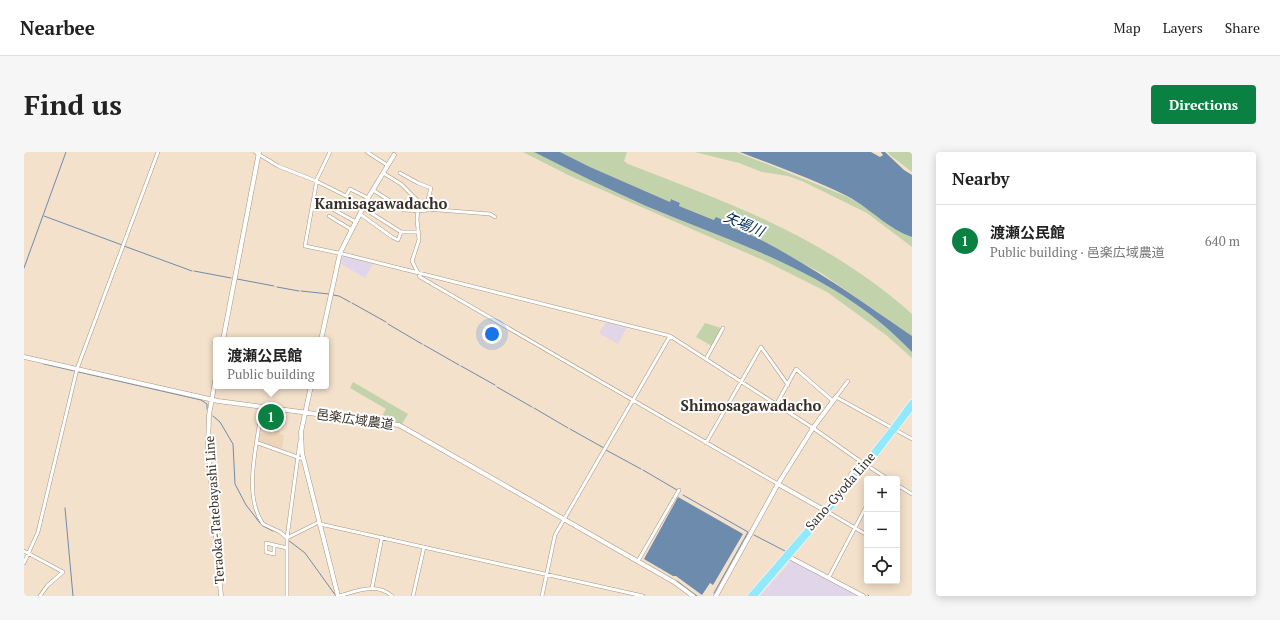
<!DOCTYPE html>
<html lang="en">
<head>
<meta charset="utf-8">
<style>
  body { margin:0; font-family:"PT Serif","Noto Sans JP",serif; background:#f6f6f6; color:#222 }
  .controls { position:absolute; right:12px; bottom:12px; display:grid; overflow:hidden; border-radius:4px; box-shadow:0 2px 10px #0003 }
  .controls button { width:36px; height:36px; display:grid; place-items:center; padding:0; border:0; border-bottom:1px solid #e0e0e0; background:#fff; color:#222; font:20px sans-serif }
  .you { position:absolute; left:468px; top:182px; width:14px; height:14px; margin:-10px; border:3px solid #fff; border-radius:50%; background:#1a73e8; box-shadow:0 0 0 6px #1a73e833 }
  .badge { display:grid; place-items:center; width:26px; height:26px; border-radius:50%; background:#0b8043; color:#fff; font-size:13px; font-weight:700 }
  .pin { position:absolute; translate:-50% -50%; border:2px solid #fff; box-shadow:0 1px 4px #0006 }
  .popup { position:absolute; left:189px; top:185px; width:116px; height:52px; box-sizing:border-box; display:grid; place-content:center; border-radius:4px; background:#fff; filter:drop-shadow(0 1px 3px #0005); font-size:13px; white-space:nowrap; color:#767676 }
  .popup b { font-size:15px; color:#222 }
  .popup::after { content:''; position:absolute; left:50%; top:100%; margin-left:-8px; border:8px solid transparent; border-top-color:#fff }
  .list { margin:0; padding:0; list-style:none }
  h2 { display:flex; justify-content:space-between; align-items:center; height:52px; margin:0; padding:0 16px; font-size:17px }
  h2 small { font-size:13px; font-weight:400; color:#767676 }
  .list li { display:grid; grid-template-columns:26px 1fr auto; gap:12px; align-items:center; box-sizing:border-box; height:72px; padding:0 16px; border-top:1px solid #e0e0e0 }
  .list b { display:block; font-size:15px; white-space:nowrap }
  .list p { margin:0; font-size:13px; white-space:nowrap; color:#767676 }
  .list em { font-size:13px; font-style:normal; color:#767676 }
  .icon { flex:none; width:22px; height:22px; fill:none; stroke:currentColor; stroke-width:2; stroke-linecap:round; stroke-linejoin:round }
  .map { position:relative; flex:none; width:888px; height:444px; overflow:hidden; border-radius:4px }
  header { display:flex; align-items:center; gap:24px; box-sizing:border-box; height:56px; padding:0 20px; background:#fff; border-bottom:1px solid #e0e0e0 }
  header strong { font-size:19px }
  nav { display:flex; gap:22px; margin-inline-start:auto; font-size:14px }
  .intro { display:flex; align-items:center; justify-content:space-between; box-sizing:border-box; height:96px; padding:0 24px }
  h1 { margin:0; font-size:28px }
  .button { padding:10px 18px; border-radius:4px; background:#0b8043; color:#fff; font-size:14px; font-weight:700 }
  main { display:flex; gap:24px; padding:0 24px }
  aside { flex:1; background:#fff; border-radius:4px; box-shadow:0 2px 10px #0003 }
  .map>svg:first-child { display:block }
  .built { fill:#edd5ba }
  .industrial { fill:#e1d5e9 }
  .green { fill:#c2d2aa }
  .water { fill:#6d8bad }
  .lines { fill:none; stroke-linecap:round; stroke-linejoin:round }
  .stream { stroke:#6d8bad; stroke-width:1 }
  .street-casing { stroke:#a79581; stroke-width:4 }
  .secondary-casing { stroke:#a79581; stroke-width:5 }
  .primary-casing { stroke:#fff; stroke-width:5.5 }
  .street { stroke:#fff; stroke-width:3 }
  .secondary { stroke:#fff; stroke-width:4 }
  .primary { stroke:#91e9fe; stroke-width:4.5 }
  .primary-bridge-casing { stroke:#fff; stroke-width:5.5; stroke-linecap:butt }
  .primary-bridge { stroke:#91e9fe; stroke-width:4.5 }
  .labels { text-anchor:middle; stroke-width:4; stroke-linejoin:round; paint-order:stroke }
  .street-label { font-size:13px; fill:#373027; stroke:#fff }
  .water-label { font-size:14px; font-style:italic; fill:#002c58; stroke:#fff }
  .quarter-label { font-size:15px; font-weight:bold; fill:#373027; stroke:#fff }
</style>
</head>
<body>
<header>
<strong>Nearbee</strong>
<nav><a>Map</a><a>Layers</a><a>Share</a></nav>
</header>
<div class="intro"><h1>Find us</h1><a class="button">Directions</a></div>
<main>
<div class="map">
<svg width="888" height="444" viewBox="0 0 888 444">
  <rect width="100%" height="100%" fill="#f4e1cb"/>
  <!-- built -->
  <path class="built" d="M239,257L258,260L255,282L260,283L258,299L235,290L236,281L250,282V276L237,274Z"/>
  <!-- industrial -->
  <path class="industrial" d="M319,103L348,110L349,112L341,126L315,111Z
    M582,170L603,175L594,192L575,181Z
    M768,408L836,444H736Z"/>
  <!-- green -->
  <path class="green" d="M499,0H510C547,19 584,37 622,54C718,94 814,122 888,200V206L862,183L803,140L741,109L544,23Z
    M536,0H603L600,9L604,12C708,52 803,86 888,162V184L797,121L725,82L726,80L707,75L708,72L693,66L691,68L655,54L656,51L648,47L646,50L566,15Z
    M671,0H712L748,14L824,45L846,58L876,80L888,85V95L843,61L778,29L764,24L738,20L715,11Z
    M864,0H888V20L866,3Z
    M681,171L697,176L688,194L672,185Z
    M329,230L384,262L378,272L356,268L362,257L326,236Z"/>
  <!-- water -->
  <path class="water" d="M510,0H536L566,15L646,50L647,47L656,51L655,54L690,68L692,65L708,72L707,75L715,78L717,75L726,79L725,82C782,110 833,146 885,182L888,184V200C814,122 718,94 622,54C584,37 547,19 510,0Z
    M716,0H847L856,5L859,3L857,0H861L880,18L888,23V85C864,77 846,56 823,44C789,27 751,14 716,0Z
    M654,345L719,382L689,433L686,431L678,443L652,424H649L620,407Z"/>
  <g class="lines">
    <!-- stream -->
    <path class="stream" d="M20,64L98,93
      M100,94L168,119
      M0,116L42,0
      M170,119L207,126
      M213,127L250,134
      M253,135L275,139
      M277,139L305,142
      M309,143L315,144L326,150
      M328,151L362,170
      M364,172L398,192
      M400,193L435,213
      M20,212L177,248L183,252V257
      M437,214L471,233
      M473,235L508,255
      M510,256L544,276
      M189,264L196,270L209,292L211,332L222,353L236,371
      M546,277L580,296
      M582,298L617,317
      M619,318L653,338
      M659,343L724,380L690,441
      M41,356L49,444
      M239,374L249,379
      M559,380L593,399
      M730,383L761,399
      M264,388L281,401L312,444
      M653,429L673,444
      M844,443L845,444"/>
    <defs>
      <path id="street" d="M231,0L254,14L292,29V33L281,94L319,102L646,184L789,276L836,309
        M306,0L292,29L322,44L326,37L344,46
        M343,0L363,13
        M359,21L377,32L402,57L466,62L471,65
        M349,38L380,58L401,59L407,36L394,31L376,21
        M290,47L332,70
        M395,50L393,67L395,88L388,109L396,125L754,332
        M339,56L377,80H395
        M336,62L368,85L374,88L377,80
        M305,64L328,78
        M682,207L699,176
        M824,229L812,245L888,287
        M752,253L772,217L809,249
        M238,254C234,290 218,342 239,372L256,380L263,386
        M234,291L279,307
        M682,291L737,195L764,233
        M847,316L864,327
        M826,323L838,310L840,312
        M873,333L888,342
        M804,360L843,383
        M296,372L619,444
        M263,386L295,370
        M250,393V402L242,400V391L263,396
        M0,399L39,420L23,434L16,444
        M614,409L655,338
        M0,411L14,380L53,217L134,0
        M805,425L843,353
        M348,436L358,385
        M263,444V386L276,289
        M315,444C334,439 352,430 368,444
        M389,444L400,395
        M518,444L531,383L646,184"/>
      <path id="secondary" d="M199,188L235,0
        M297,188L316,101L344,46L370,3
        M0,205L194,249L375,273L650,430L669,444
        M192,224L185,263L184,294L197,444
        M287,234L277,280L278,301L314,444
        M754,332L800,358
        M765,405L839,444
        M692,444L754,332L789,276L812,245"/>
      <path id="primary" d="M881,259L888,250
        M884,261L888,256
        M726,444L840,312L867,278
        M731,444L847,309L870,279"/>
    </defs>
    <!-- street casing -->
    <use href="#street" class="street-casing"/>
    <!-- secondary casing -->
    <use href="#secondary" class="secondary-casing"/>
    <!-- primary casing -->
    <use href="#primary" class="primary-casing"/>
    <!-- street -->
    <use href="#street" class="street"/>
    <!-- secondary -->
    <use href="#secondary" class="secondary"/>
    <!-- primary -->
    <use href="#primary" class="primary"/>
    <defs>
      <path id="primary-bridge" d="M867,278L881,259
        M870,279L884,261"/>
    </defs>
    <!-- primary-bridge casing -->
    <use href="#primary-bridge" class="primary-bridge-casing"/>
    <!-- primary-bridge -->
    <use href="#primary-bridge" class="primary-bridge"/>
  </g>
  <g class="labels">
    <!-- street labels -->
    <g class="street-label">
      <text transform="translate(331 267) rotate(8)" y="5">邑楽広域農道</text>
      <text transform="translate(816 339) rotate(-49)" y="5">Sano-Gyoda Line</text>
      <text transform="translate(190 358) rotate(-94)" y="5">Teraoka-Tatebayashi Line</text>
    </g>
    <!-- water labels -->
    <g class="water-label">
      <text transform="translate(720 72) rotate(23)" y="5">矢場川</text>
    </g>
    <!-- quarter labels -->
    <g class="quarter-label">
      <text x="357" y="57">Kamisagawadacho</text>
      <text x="727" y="259">Shimosagawadacho</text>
    </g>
  </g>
</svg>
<div class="controls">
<button>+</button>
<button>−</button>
<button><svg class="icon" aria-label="locate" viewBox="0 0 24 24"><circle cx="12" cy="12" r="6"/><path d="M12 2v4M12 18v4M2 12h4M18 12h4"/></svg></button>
</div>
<div class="you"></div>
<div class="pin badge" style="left:247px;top:265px">1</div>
<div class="popup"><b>渡瀬公民館</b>Public building</div>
</div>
<aside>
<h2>Nearby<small></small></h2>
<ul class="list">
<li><span class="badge">1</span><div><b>渡瀬公民館</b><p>Public building · 邑楽広域農道</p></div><em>640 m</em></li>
</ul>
</aside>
</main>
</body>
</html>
